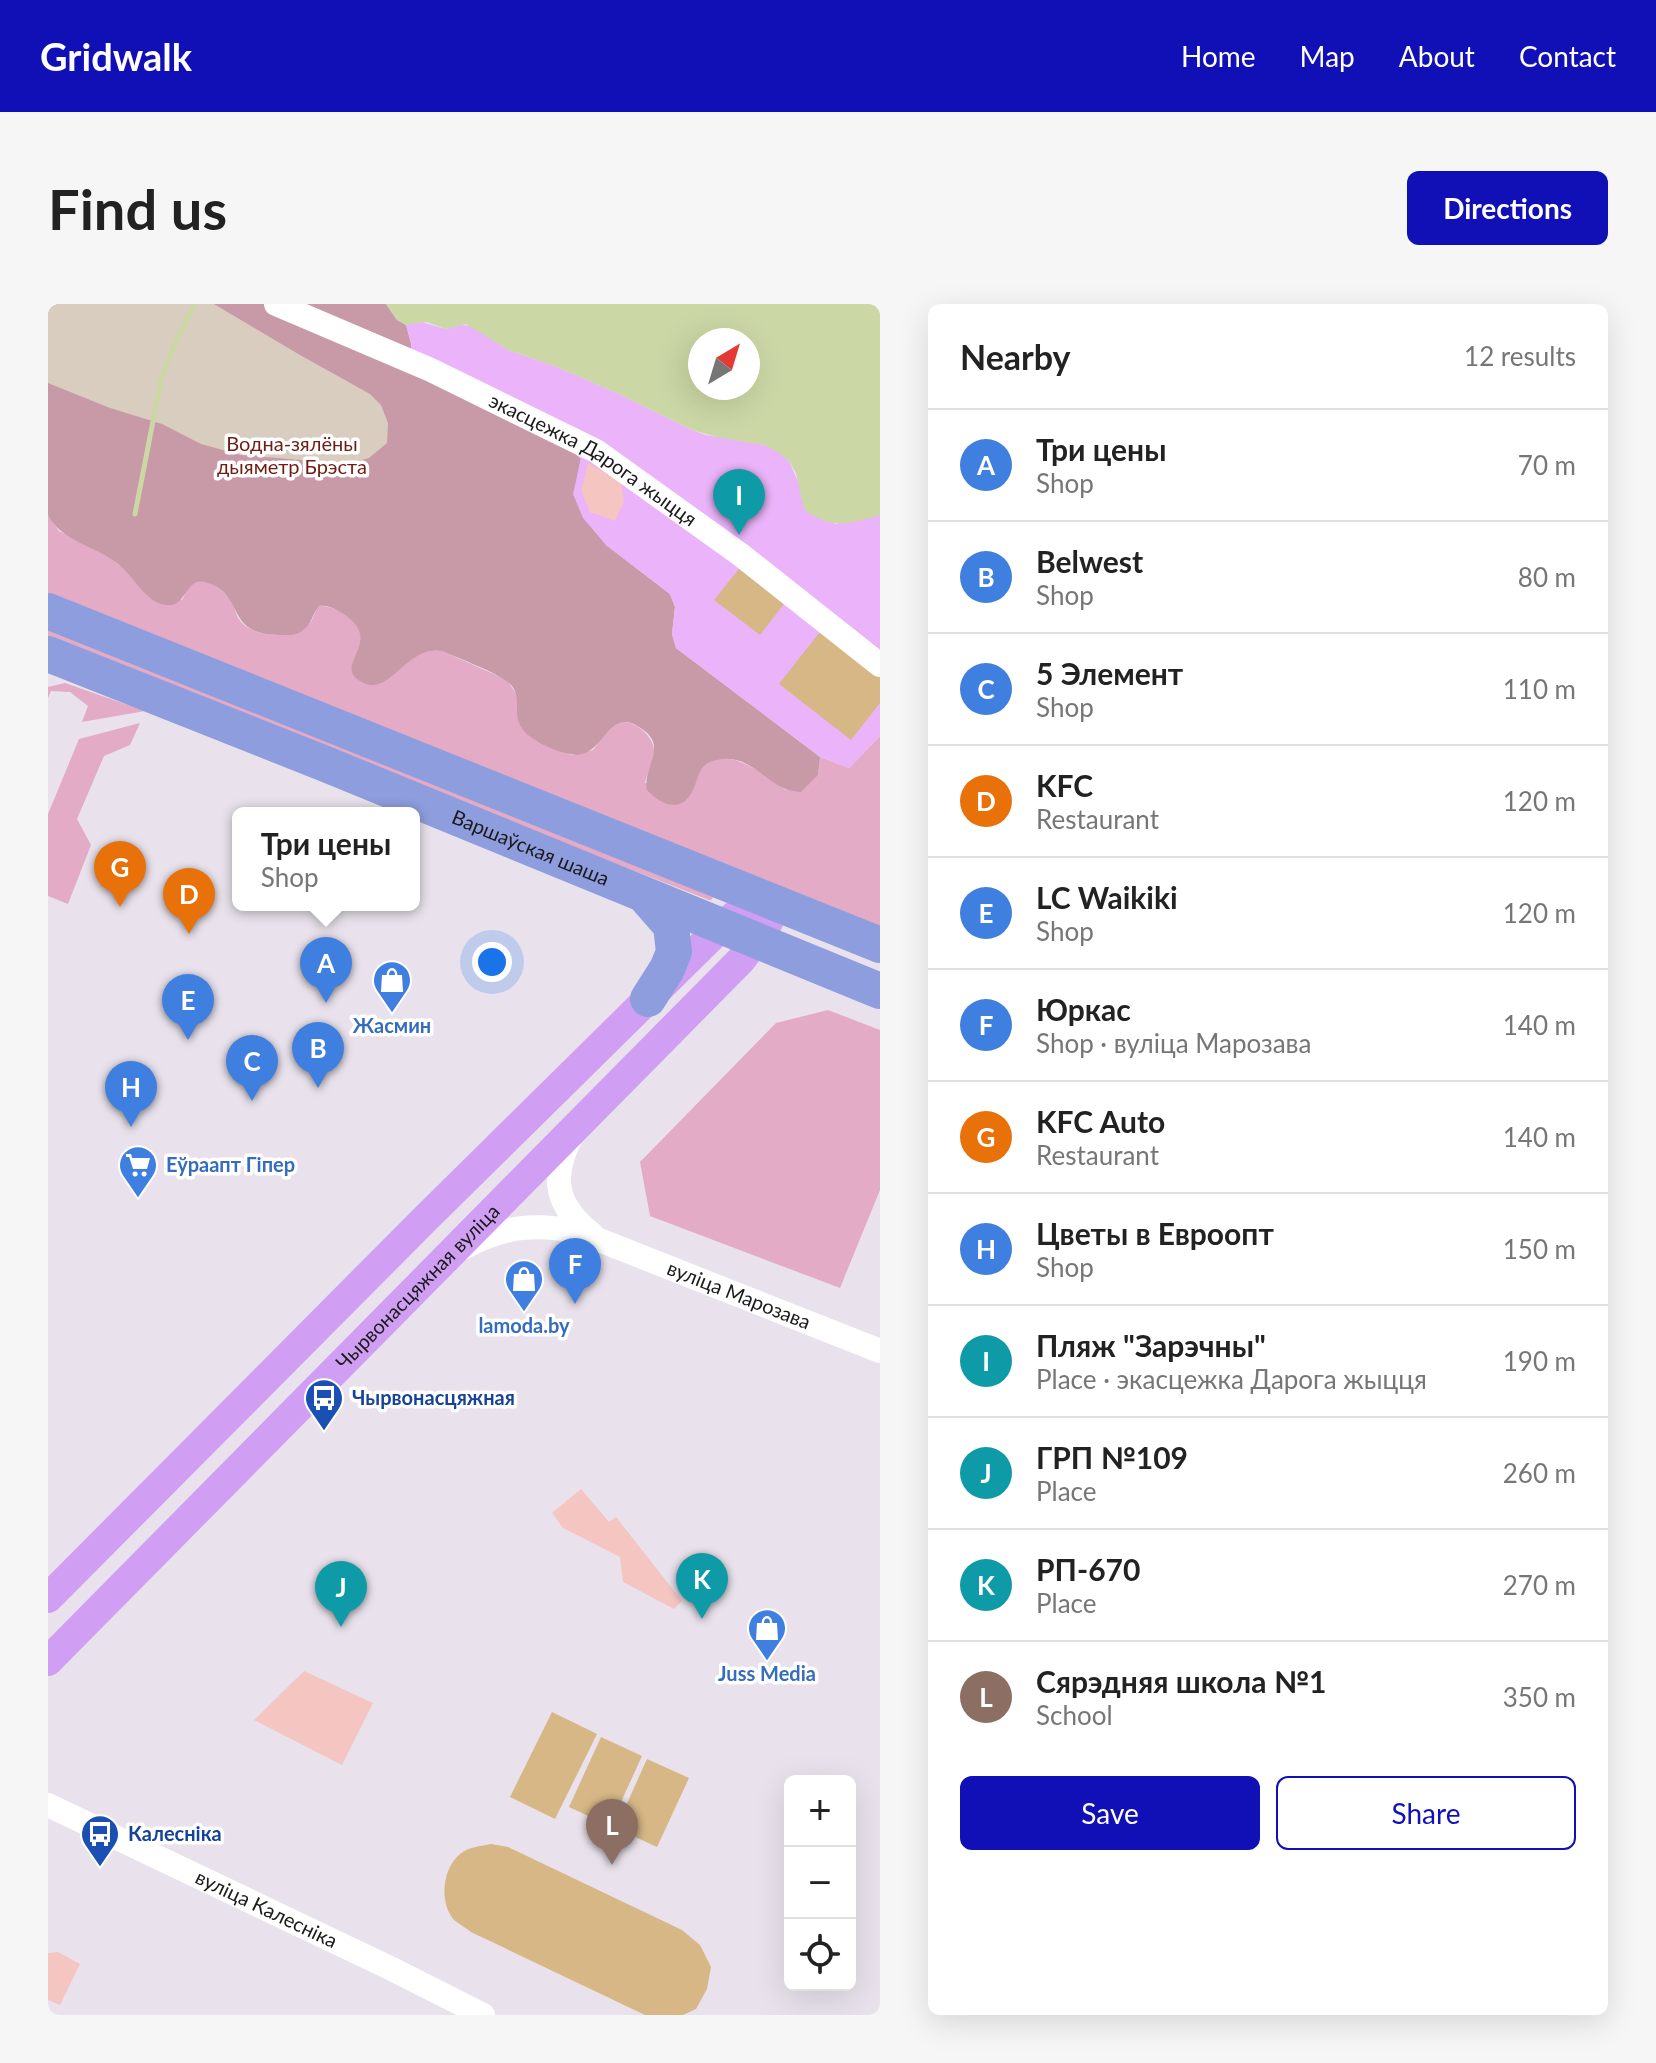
<!DOCTYPE html>
<html lang="en">
<head>
<meta charset="utf-8">
<style>
  body { margin:0; font-family:Lato,sans-serif; background:#f6f6f6; color:#222 }
  .controls { position:absolute; right:24px; bottom:24px; display:grid; overflow:hidden; border-radius:12px; box-shadow:0 8px 32px #0002 }
  .controls button { width:72px; height:72px; display:grid; place-items:center; padding:0; border:0; border-bottom:2px solid #e0e0e0; background:#fff; color:#222; font:40px sans-serif }
  .compass { position:absolute; left:640px; top:24px; width:72px; height:72px; border-radius:50%; background:#fff; box-shadow:0 8px 32px #0002; rotate:38deg }
  .you { position:absolute; left:444px; top:658px; width:28px; height:28px; margin:-20px; border:6px solid #fff; border-radius:50%; background:#1a73e8; box-shadow:0 0 0 12px #1a73e833 }
  .badge { display:grid; place-items:center; width:52px; height:52px; border-radius:50%; background:#1110b7; color:#fff; font-size:26px; font-weight:700 }
  .pin { position:absolute; translate:-50% -66px; filter:drop-shadow(0 2px 4px #0008) }
  .pin::after { content:''; position:absolute; top:42px; width:28px; height:24px; background:inherit; clip-path:polygon(0 0,100% 0,50% 100%) }
  .popup { position:absolute; left:184px; top:503px; width:188px; height:104px; box-sizing:border-box; display:grid; place-content:center; border-radius:12px; background:#fff; filter:drop-shadow(0 2px 6px #0005); font-size:26px; white-space:nowrap; color:#767676 }
  .popup b { font-size:30px; color:#222 }
  .popup::after { content:''; position:absolute; left:50%; top:100%; margin-left:-16px; border:16px solid transparent; border-top-color:#fff }
  .list { margin:0; padding:0; list-style:none }
  h2 { display:flex; justify-content:space-between; align-items:center; height:104px; margin:0; padding:0 32px; font-size:34px }
  h2 small { font-size:26px; font-weight:400; color:#767676 }
  .list li { display:grid; grid-template-columns:52px 1fr auto; gap:24px; align-items:center; box-sizing:border-box; height:112px; padding:0 32px; border-top:2px solid #e0e0e0 }
  .list b { display:block; font-size:30px; white-space:nowrap }
  .list p { margin:0; font-size:26px; white-space:nowrap; color:#767676 }
  .list em { font-size:26px; font-style:normal; color:#767676 }
  .actions { display:flex; gap:16px; padding:24px 32px }
  .actions a { flex:1; padding:18px 0; border:2px solid #1110b7; border-radius:12px; text-align:center; font-size:28px; color:#1110b7 }
  .actions .main { background:#1110b7; color:#fff }
  .icon { flex:none; width:44px; height:44px; fill:none; stroke:currentColor; stroke-width:2; stroke-linecap:round; stroke-linejoin:round }
  .map { position:relative; flex:none; width:832px; height:1711px; overflow:hidden; border-radius:12px }
  header { display:flex; align-items:center; gap:48px; box-sizing:border-box; height:112px; padding:0 40px; background:#1110b7; color:#fff }
  header strong { font-size:38px }
  nav { display:flex; gap:44px; margin-inline-start:auto; font-size:28px }
  .intro { display:flex; align-items:center; justify-content:space-between; box-sizing:border-box; height:192px; padding:0 48px }
  h1 { margin:0; font-size:56px }
  .button { padding:20px 36px; border-radius:12px; background:#1110b7; color:#fff; font-size:28px; font-weight:700 }
  main { display:flex; gap:48px; padding:0 48px }
  aside { flex:1; background:#fff; border-radius:12px; box-shadow:0 8px 32px #0002 }
  .map>svg:first-child { display:block }
  .grass { fill:#e3abc6 }
  .forest { fill:#c899a7 }
  .wetland { fill:#d9cdc0 }
  .sand { fill:#ebb3f9 }
  .park { fill:#f4c5c1 }
  .pitch { fill:#d6b785 }
  .water { fill:#cbd7a5; fill-rule:evenodd }
  .lines { fill:none; stroke-linecap:round; stroke-linejoin:round }
  .stream { stroke:#cbd7a5; stroke-width:5 }
  .minor { stroke:#fff; stroke-width:24 }
  .major { stroke:#d09ff4; stroke-width:30 }
  .highway { stroke:#8e9dde; stroke-width:36 }
  .labels { text-anchor:middle; stroke-width:7; stroke-linejoin:round; paint-order:stroke }
  .park-label { font-size:20px; fill:#6f1c13; stroke:#fff }
  .street-label { font-size:20px; fill:#1b1b1b; stroke:#fff }
  .shop-label { font-size:20px; font-weight:bold; fill:#366cbe; stroke:#fff }
  .transit-label { font-size:20px; font-weight:bold; fill:#164399; stroke:#fff; text-anchor:start }
</style>
</head>
<body>
<header>
<strong>Gridwalk</strong>
<nav><a>Home</a><a>Map</a><a>About</a><a>Contact</a></nav>
</header>
<div class="intro"><h1>Find us</h1><a class="button">Directions</a></div>
<main>
<div class="map">
<svg width="832" height="1711" viewBox="0 0 832 1711">
  <rect width="100%" height="100%" fill="#e9e2ec"/>
  <!-- grass -->
  <path class="grass" d="M0,211L11,227L63,254L83,271L134,296C137,291 140,282 144,279C155,270 176,286 182,295C187,302 187,311 193,318C203,329 220,331 234,331C244,331 256,328 262,319C266,314 266,308 271,302C286,301 306,313 312,327C314,333 313,339 316,345C322,356 330,366 337,377C354,363 371,343 394,347L459,376L469,391V408L486,435L524,451L545,446C551,439 557,427 565,421C581,410 607,431 606,448C606,459 599,468 597,479L644,488C647,481 649,471 654,465C676,436 718,473 738,486L770,471L772,453L801,464L832,432V626L0,297Z
    M0,322L667,591L663,596H661L165,402L0,336Z
    M17,379L97,407L34,418L40,402L22,388L3,387L0,394V383Z
    M92,419L82,441L56,452L29,515L43,541L20,600L0,592V510L31,435Z
    M780,706L832,726V886L792,984L602,912L592,858L728,719Z"/>
  <!-- forest -->
  <path class="forest" d="M0,0H338L349,16L358,21L363,39L364,57L522,145L533,155L526,190L558,241L622,290L627,303L624,330L628,344L772,453L770,471L753,488C747,487 741,487 735,484C713,473 697,449 669,456C663,457 657,460 654,465C649,472 648,481 644,488C632,510 612,500 599,486C594,466 618,445 598,428C557,394 559,458 522,450C506,447 477,435 471,419C466,405 474,390 461,379C450,369 410,354 394,347C358,340 341,396 312,377C284,360 339,337 294,309C286,304 280,301 271,302C264,310 264,321 254,327C247,332 239,331 231,331C175,331 199,289 157,278C137,273 139,303 119,301C98,300 85,271 69,259C47,242 13,237 0,211Z"/>
  <!-- wetland -->
  <path class="wetland" d="M0,0H166L252,51L322,90L333,101L340,119L339,139L321,154L299,160L193,151L153,140L114,120L62,104L0,79Z"/>
  <!-- sand -->
  <path class="sand" d="M373,18L398,25L413,21L423,22L460,46L509,63L573,91L644,126L658,131L717,141L732,149L741,157L752,182L753,193L787,220L832,211V432L801,464L772,453L628,344L624,330L627,303L622,290L558,241L535,214L525,190L533,154L522,145L364,57L363,40L358,21Z"/>
  <!-- park -->
  <path class="park" d="M540,159L573,178L576,198L567,217L542,208L533,186Z
    M533,1185L561,1218L568,1213L634,1297L626,1305L575,1278L572,1253L515,1224L504,1209Z
    M256,1367L325,1399L294,1461L206,1416Z
    M10,1648L32,1660L12,1701L0,1696V1649Z"/>
  <!-- pitch -->
  <path class="pitch" d="M694,261L739,296L712,331L666,296Z
    M775,324L832,369V399L803,436L731,380Z
    M504,1408L549,1430L507,1515L462,1493Z
    M553,1433L594,1452L562,1522L521,1503Z
    M599,1455L641,1474L609,1543L568,1524Z
    M443,1540L460,1543L634,1626L652,1641L663,1663L659,1685L648,1705L635,1711H597L423,1628C418,1624 411,1620 406,1616C391,1599 394,1565 412,1550C420,1543 433,1542 443,1540Z"/>
  <!-- water -->
  <path class="water" d="M338,0H832V211C803,220 781,226 756,205L748,169L741,157L731,149L717,141L673,134L644,126L573,91L509,63L460,46L418,20L398,25L379,18L358,21L349,16ZM652,36H700V84H652Z"/>
  <g class="lines">
    <!-- stream -->
    <path class="stream" d="M87,210L113,76L128,36L147,0"/>
    <!-- minor -->
    <g class="minor">
      <path id="s1" d="M228,0L383,66L548,147L693,251L832,361"/>
      <path d="M524,831C502,874 507,902 545,931"/>
      <path id="s2" d="M415,944C455,922 487,919 531,928L832,1047"/>
      <path id="s3" d="M0,1501L344,1665L435,1711"/>
    </g>
    <!-- major -->
    <g class="major">
      <path d="M0,1294L377,915L674,622L710,593"/>
      <path id="s4" d="M0,1357L693,656L717,624L729,600"/>
    </g>
    <!-- highway -->
    <g class="highway">
      <path d="M0,307L832,641"/>
      <path id="s5" d="M0,350L280,461L832,687"/>
      <path d="M596,591L623,622L626,648L619,665L600,695"/>
    </g>
  </g>
  <!-- icons -->
  <defs>
    <symbol id="shop-pin" viewBox="-11 -11 22 30"><path d="M0 17L-7.5 6A9.5 9.5 0 1 1 7.5 6Z" fill="#3f7fe0" stroke="#fff"/><path d="M-5-2.5h2.3a2.7 3.5 0 0 1 5.4 0H5L5.5 6h-11ZM-1.5-2.5h3a1.5 2.3 0 0 0-3 0Z" fill="#fff"/></symbol>
    <symbol id="supermarket-pin" viewBox="-11 -11 22 30"><path d="M0 17L-7.5 6A9.5 9.5 0 1 1 7.5 6Z" fill="#3f7fe0" stroke="#fff"/><path d="M-6-5.5h2.5l.6 2H6L4.5 2H-2.5L-4.4-4H-6ZM-1.5 3.2a1.3 1.3 0 1 0 .1 0ZM3 3.2a1.3 1.3 0 1 0 .1 0Z" fill="#fff"/></symbol>
    <symbol id="bus-pin" viewBox="-11 -11 22 30"><path d="M0 17L-7.5 6A9.5 9.5 0 1 1 7.5 6Z" fill="#1a4fb4" stroke="#fff"/><path d="M-5-6H5V4H4V6H2V4H-2V6H-4V4H-5ZM-3.5-4V0h7V-4ZM-3.5 1.2v1.5H-2V1.2ZM2 1.2v1.5H3.5V1.2Z" fill="#fff"/></symbol>
  </defs>
  <g fill-rule="evenodd">
    <use href="#shop-pin" x="322" y="654" width="44" height="60"/>
    <use href="#supermarket-pin" x="68" y="839" width="44" height="60"/>
    <use href="#shop-pin" x="454" y="953" width="44" height="60"/>
    <use href="#bus-pin" x="254" y="1072" width="44" height="60"/>
    <use href="#shop-pin" x="697" y="1302" width="44" height="60"/>
    <use href="#bus-pin" x="30" y="1508" width="44" height="60"/>
  </g>
  <g class="labels">
    <!-- park labels -->
    <g class="park-label">
      <text x="244" y="147">Водна-зялёны<tspan x="244" dy="23">дыяметр Брэста</tspan></text>
    </g>
    <!-- street labels -->
    <g class="street-label">
      <text dy="7" stroke="none"><textPath href="#s1" startOffset="354">экасцежка Дарога жыцця</textPath></text>
      <text dy="7" stroke="none"><textPath href="#s5" startOffset="520">Варшаўская шаша</textPath></text>
      <text dy="7" stroke="none"><textPath href="#s4" startOffset="526">Чырвонасцяжная вуліца</textPath></text>
      <text dy="7" stroke="none"><textPath href="#s2" startOffset="292">вуліца Марозава</textPath></text>
      <text dy="7" stroke="none"><textPath href="#s3" startOffset="242">вуліца Калесніка</textPath></text>
    </g>
    <!-- shop labels -->
    <g class="shop-label">
      <text x="344" y="729">Жасмин</text>
      <text x="118" y="868" text-anchor="start">Еўраапт Гіпер</text>
      <text x="476" y="1029">lamoda.by</text>
      <text x="719" y="1377">Juss Media</text>
    </g>
    <!-- transit labels -->
    <g class="transit-label">
      <text x="304" y="1101">Чырвонасцяжная</text>
      <text x="80" y="1537">Калесніка</text>
    </g>
  </g>
</svg>
<div class="controls">
<button>+</button>
<button>−</button>
<button><svg class="icon" aria-label="locate" viewBox="0 0 24 24"><circle cx="12" cy="12" r="6"/><path d="M12 2v4M12 18v4M2 12h4M18 12h4"/></svg></button>
</div>
<svg class="compass" viewBox="-18 -18 36 36"><path d="M0-13l5 13h-10z" fill="#e53935"/><path d="M0 13l5-13h-10z" fill="#767676"/></svg>
<div class="you"></div>
<div class="pin badge" style="left:278px;top:699px;background:#3f7fe0">A</div>
<div class="popup"><b>Три цены</b>Shop</div>
<div class="pin badge" style="left:270px;top:784px;background:#3f7fe0">B</div>
<div class="pin badge" style="left:204px;top:797px;background:#3f7fe0">C</div>
<div class="pin badge" style="left:141px;top:630px;background:#e8710a">D</div>
<div class="pin badge" style="left:140px;top:736px;background:#3f7fe0">E</div>
<div class="pin badge" style="left:527px;top:1000px;background:#3f7fe0">F</div>
<div class="pin badge" style="left:72px;top:603px;background:#e8710a">G</div>
<div class="pin badge" style="left:83px;top:823px;background:#3f7fe0">H</div>
<div class="pin badge" style="left:691px;top:231px;background:#0f9aa8">I</div>
<div class="pin badge" style="left:293px;top:1323px;background:#0f9aa8">J</div>
<div class="pin badge" style="left:654px;top:1315px;background:#0f9aa8">K</div>
<div class="pin badge" style="left:564px;top:1561px;background:#8d6e63">L</div>
</div>
<aside>
<h2>Nearby<small>12 results</small></h2>
<ul class="list">
<li><span class="badge" style="background:#3f7fe0">A</span><div><b>Три цены</b><p>Shop</p></div><em>70 m</em></li>
<li><span class="badge" style="background:#3f7fe0">B</span><div><b>Belwest</b><p>Shop</p></div><em>80 m</em></li>
<li><span class="badge" style="background:#3f7fe0">C</span><div><b>5 Элемент</b><p>Shop</p></div><em>110 m</em></li>
<li><span class="badge" style="background:#e8710a">D</span><div><b>KFC</b><p>Restaurant</p></div><em>120 m</em></li>
<li><span class="badge" style="background:#3f7fe0">E</span><div><b>LC Waikiki</b><p>Shop</p></div><em>120 m</em></li>
<li><span class="badge" style="background:#3f7fe0">F</span><div><b>Юркас</b><p>Shop · вуліца Марозава</p></div><em>140 m</em></li>
<li><span class="badge" style="background:#e8710a">G</span><div><b>KFC Auto</b><p>Restaurant</p></div><em>140 m</em></li>
<li><span class="badge" style="background:#3f7fe0">H</span><div><b>Цветы в Евроопт</b><p>Shop</p></div><em>150 m</em></li>
<li><span class="badge" style="background:#0f9aa8">I</span><div><b>Пляж &quot;Зарэчны&quot;</b><p>Place · экасцежка Дарога жыцця</p></div><em>190 m</em></li>
<li><span class="badge" style="background:#0f9aa8">J</span><div><b>ГРП №109</b><p>Place</p></div><em>260 m</em></li>
<li><span class="badge" style="background:#0f9aa8">K</span><div><b>РП-670</b><p>Place</p></div><em>270 m</em></li>
<li><span class="badge" style="background:#8d6e63">L</span><div><b>Сярэдняя школа №1</b><p>School</p></div><em>350 m</em></li>
</ul>
<div class="actions"><a class="main">Save</a><a>Share</a></div>
</aside>
</main>
</body>
</html>
